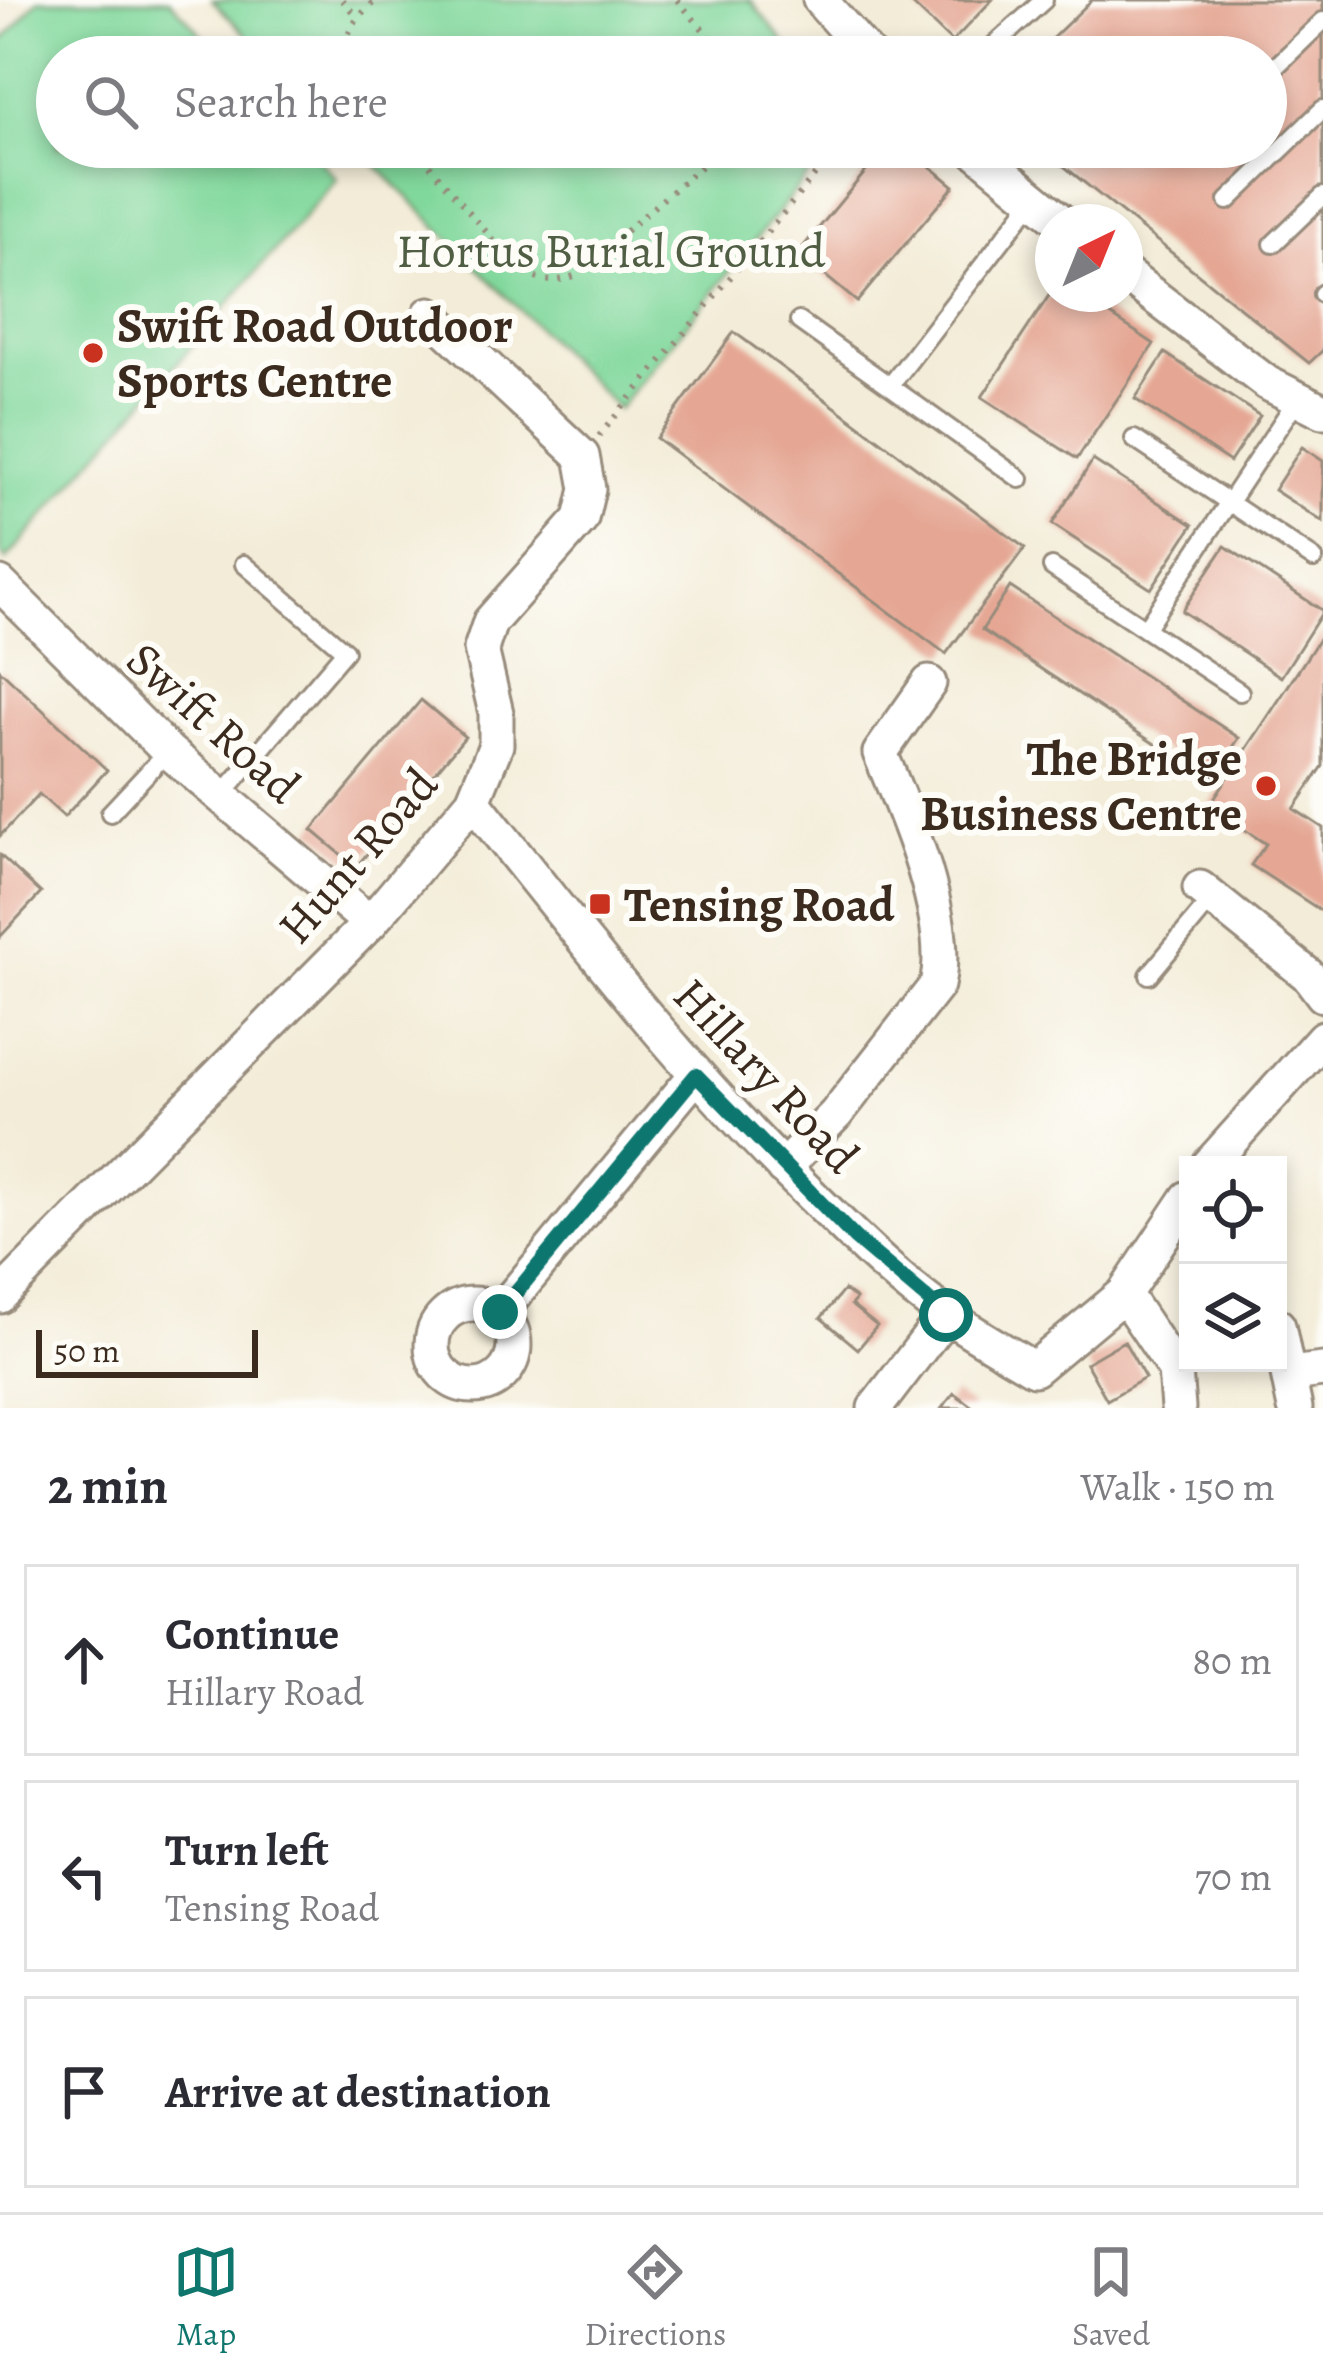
<!DOCTYPE html>
<html lang="en">
<head>
<meta charset="utf-8">
<style>
  body { margin:0; font-family:Alegreya,serif; background:#f2f2f3; color:#2b2b33 }
  .controls { position:absolute; right:36px; bottom:36px; display:grid; overflow:hidden; border-radius:0px; box-shadow:0 6px 18px #0003 }
  .controls button { width:108px; height:108px; display:grid; place-items:center; padding:0; border:0; border-bottom:3px solid #e1e1e2; background:#fff; color:#2b2b33; font:60px sans-serif }
  .compass { position:absolute; left:1035px; top:204px; width:108px; height:108px; border-radius:50%; background:#fff; box-shadow:0 6px 18px #0003; rotate:43deg }
  .scale { position:absolute; left:36px; bottom:30px; width:222px; box-sizing:border-box; padding-left:12px; border:6px solid #3b2a1e; border-top:0; font-size:33px; line-height:42px; white-space:nowrap; color:#3b2a1e; -webkit-text-stroke:9px #fdfcf7; paint-order:stroke }
  .stop { position:absolute; width:36px; height:36px; margin:-27px; border:9px solid #0f766e; border-radius:50%; background:#fff }
  .stop.end { background:#0f766e; border-color:#fff; box-shadow:0 3px 12px #0008 }
  .list { margin:0; padding:0; list-style:none }
  h2 { display:flex; justify-content:space-between; align-items:center; height:156px; margin:0; padding:0 48px; font-size:51px }
  h2 small { font-size:39px; font-weight:400; color:#7c7c81 }
  .list li { display:grid; grid-template-columns:78px 1fr auto; gap:36px; align-items:center; box-sizing:border-box; height:192px; margin:0 24px 24px; padding:0 24px; border:3px solid #e1e1e2; border-radius:0px }
  .list b { display:block; font-size:45px; white-space:nowrap }
  .list p { margin:0; font-size:39px; white-space:nowrap; color:#7c7c81 }
  .list em { font-size:39px; font-style:normal; color:#7c7c81 }
  .icon { flex:none; width:66px; height:66px; fill:none; stroke:currentColor; stroke-width:2; stroke-linecap:round; stroke-linejoin:round }
  .map { position:relative; flex:none; width:1323px; height:1408px; overflow:hidden }
  .search { position:absolute; background:#fff; box-shadow:0 6px 18px #0003; left:36px; right:36px; top:36px; height:132px; display:flex; align-items:center; gap:30px; box-sizing:border-box; padding:0 42px; border-radius:66px; color:#7c7c81; font-size:45px }
  .sheet { height:804px; background:#fff }
  nav { display:flex; justify-content:space-around; align-items:center; box-sizing:border-box; height:168px; border-top:3px solid #e1e1e2; background:#fff; font-size:33px; color:#7c7c81 }
  nav a { display:grid; justify-items:center; gap:6px }
  nav .on { color:#0f766e }
  .map>svg:first-child { display:block }
  .green { fill:#81d89c; stroke:#5e815d; stroke-width:3 }
  .building { fill:#e5a794 }
  .lines { fill:none; stroke-linecap:round; stroke-linejoin:round }
  .lane-casing { stroke:#978b7b; stroke-width:22 }
  .street-casing { stroke:#978b7b; stroke-width:39 }
  .path { stroke:#978b7b; stroke-width:6; stroke-dasharray:3 9; stroke-linecap:butt }
  .lane { stroke:#fff; stroke-width:16 }
  .street { stroke:#fff; stroke-width:33 }
  .route { stroke:#0f766e; stroke-width:15 }
  .poi-dot { fill:#c8321e; stroke:#fdfcf7; stroke-width:4.5 }
  .labels { text-anchor:middle; stroke-width:12; stroke-linejoin:round; paint-order:stroke }
  .park-label { font-size:48px; fill:#505e44; stroke:#fdfcf7 }
  .poi-label { font-size:48px; font-weight:bold; fill:#3b2a1e; stroke:#fdfcf7; text-anchor:start }
  .street-label { font-size:48px; fill:#3b2a1e; stroke:#fdfcf7 }
</style>
</head>
<body>
<div class="map">
<svg width="1323" height="1408" viewBox="0 0 1323 1408">
  <rect width="100%" height="100%" fill="#fdfcf7"/>
  <filter id="ink" filterUnits="userSpaceOnUse"><feTurbulence type="fractalNoise" baseFrequency=".00833" numOctaves="2"/><feDisplacementMap in="SourceGraphic" scale="24" xChannelSelector="R" yChannelSelector="G"/><feConvolveMatrix kernelMatrix="1 2 1 2 8 2 1 2 1" color-interpolation-filters="sRGB"/></filter>
  <filter id="wash" filterUnits="userSpaceOnUse"><feTurbulence type="fractalNoise" baseFrequency=".004" numOctaves="4" result="noise"/><feDisplacementMap in="SourceGraphic" scale="48" xChannelSelector="R" yChannelSelector="G"/><feGaussianBlur stdDeviation="2.7" result="paint"/><feColorMatrix in="noise" values="0 0 0 0 0 0 0 0 0 0 0 0 0 0 0 0 0 1.4 0 .05"/><feComposite in="paint" operator="in"/></filter>
  <g filter="url(#wash)">
    <rect width="100%" height="100%" fill="#f3ecd8"/>
    <!-- green -->
    <path class="green" d="M38,0H170L223,57H57V147H307L337,179L6,560L0,552V44Z
      M212,0H750L796,57H268Z
      M358,147H831L618,409Z"/>
    <g id="blocks">
      <!-- building -->
      <path class="building" d="M908,0H992L952,42Z
        M1092,0H1323V350L1309,363L1040,147H1266V57H1033Z
        M886,147H907L954,186L857,302L798,253Z
        M1050,294H1079L1154,344L1077,459L982,397Z
        M734,332L1025,548L946,654L656,438Z
        M1165,353L1260,416L1230,462L1135,399Z
        M1302,447L1323,461V522L1274,490Z
        M1093,460L1193,525L1151,589L1052,524Z
        M1225,546L1323,611L1281,677L1182,611Z
        M1010,587L1239,738L1211,781L982,630Z
        M1323,633V766L1294,809L1323,828V912L1251,865L1266,844L1209,806Z
        M0,670L107,770L64,817L39,794L0,836Z
        M421,700L465,737L356,867L312,830Z
        M0,855L41,893L0,937Z
        M844,1290L856,1299L851,1305L877,1326L858,1349L821,1318Z
        M1124,1341L1145,1378L1107,1400L1086,1363Z
        M954,1393L974,1408H942Z"/>
    </g>
  </g>
  <g filter="url(#ink)">
    <use href="#blocks" fill-opacity="0" stroke="#978b7b" stroke-width="3"/>
    <g class="lines">
      <defs>
        <path id="lane" d="M981,57L1044,0
          M1266,76L1323,21
          M1185,153L1192,147
          M1228,201L1323,109
          M1273,244L1323,196
          M1322,294L1323,293
          M799,321L1020,479
          M890,386L1034,199
          M1134,439L1314,559
          M1052,567L1240,692
          M1145,629L1296,401
          M221,796L345,651L244,564
          M110,813L168,751
          M1149,975L1212,899"/>
        <path id="street" d="M820,0L870,57
          M971,147L1062,222
          M1125,274L1267,383L1323,411
          M0,584L168,751L370,923
          M473,801C581,937 687,1074 812,1196C854,1237 899,1282 948,1316C976,1335 1005,1352 1034,1369L1124,1294L1188,1198
          M1200,888L1308,975L1323,995
          M1209,1165L1323,1038
          M783,1168L836,1114L937,985C952,920 906,814 880,753L929,683
          M1124,1294L1175,1370L1178,1408
          M0,1296L370,923L473,801L496,745V713L481,649L490,622L581,519L588,489L582,456L430,314
          M432 1345a41 41 0 1 1 82 0a41 41 0 1 1-82 0Z
          M500,1312L696,1075
          M1278,1326L1295,1408
          M1290,1374L1323,1370
          M875,1408L946,1315"/>
      </defs>
      <!-- lane casing -->
      <use href="#lane" class="lane-casing"/>
      <!-- street casing -->
      <use href="#street" class="street-casing"/>
      <!-- path -->
      <path class="path" d="M342,0L356,16
        M677,0L727,57
        M345,57C345,30 356,17 377,0
        M414,147L518,269C539,282 552,284 574,276L723,147
        M599,436L838,147"/>
      <!-- lane -->
      <use href="#lane" class="lane"/>
      <!-- street -->
      <use href="#street" class="street"/>
    </g>
  </g>
  <g class="lines" filter="url(#ink)">
    <!-- route -->
    <path class="route" d="M500,1312L696,1075L855,1238L946,1315"/>
  </g>
  <!-- markers -->
  <g class="poi-dot">
    <circle cx="93" cy="353" r="12"/>
    <circle cx="1266" cy="786" r="12"/>
    <rect x="588" y="892" width="24" height="24" rx="6"/>
  </g>
  <g class="labels">
    <!-- park labels -->
    <g class="park-label">
      <text x="611" y="267">Hortus Burial Ground</text>
    </g>
    <!-- poi labels -->
    <g class="poi-label">
      <text x="117" y="342">Swift Road Outdoor<tspan x="117" dy="55">Sports Centre</tspan></text>
      <text x="1242" y="775" text-anchor="end">The Bridge<tspan x="1242" dy="55">Business Centre</tspan></text>
      <text x="624" y="921">Tensing Road</text>
    </g>
    <!-- street labels -->
    <g class="street-label">
      <text transform="translate(214 722) rotate(42)" y="17">Swift Road</text>
      <text transform="translate(357 855) rotate(-49)" y="17">Hunt Road</text>
      <text transform="translate(767 1075) rotate(47)" y="17">Hillary Road</text>
    </g>
  </g>
</svg>
<div class="controls">
<button><svg class="icon" aria-label="locate" viewBox="0 0 24 24"><circle cx="12" cy="12" r="6"/><path d="M12 2v4M12 18v4M2 12h4M18 12h4"/></svg></button>
<button><svg class="icon" aria-label="layers" viewBox="0 0 24 24"><path d="M12 4l9 5-9 5-9-5zM3 14l9 5 9-5"/></svg></button>
</div>
<svg class="compass" viewBox="-18 -18 36 36"><path d="M0-13l5 13h-10z" fill="#e53935"/><path d="M0 13l5-13h-10z" fill="#7c7c81"/></svg>
<div class="scale">50 m</div>
<div class="stop" style="left:946px;top:1315px"></div>
<div class="stop end" style="left:500px;top:1312px"></div>
<div class="search"><svg class="icon" aria-label="search" viewBox="0 0 24 24"><circle cx="10" cy="10" r="6"/><path d="M15 15l6 6"/></svg>Search here</div>
</div>
<section class="sheet">
<h2>2 min<small>Walk · 150 m</small></h2>
<ul class="list">
<li><svg class="icon" aria-label="ahead" viewBox="0 0 24 24"><path d="M12 20V5M6 11l6-6 6 6"/></svg><div><b>Continue</b><p>Hillary Road</p></div><em>80 m</em></li>
<li><svg class="icon" aria-label="left" viewBox="0 0 24 24"><path d="M17 20v-9H6M10 6l-5 5 5 5"/></svg><div><b>Turn left</b><p>Tensing Road</p></div><em>70 m</em></li>
<li><svg class="icon" aria-label="arrive" viewBox="0 0 24 24"><path d="M6 21V4h12l-3 4 3 4H6"/></svg><div><b>Arrive at destination</b></div></li>
</ul>
</section>
<nav>
<a class="on"><svg class="icon" aria-label="map" viewBox="0 0 24 24"><path d="M3 6l6-2 6 2 6-2v14l-6 2-6-2-6 2zM9 4v14M15 6v14"/></svg>Map</a>
<a><svg class="icon" aria-label="directions" viewBox="0 0 24 24"><path d="M12 3l9 9-9 9-9-9zM9 14v-3h6M13 9l2 2-2 2"/></svg>Directions</a>
<a><svg class="icon" aria-label="saved" viewBox="0 0 24 24"><path d="M7 4h10v16l-5-4-5 4z"/></svg>Saved</a>
</nav>
</body>
</html>
